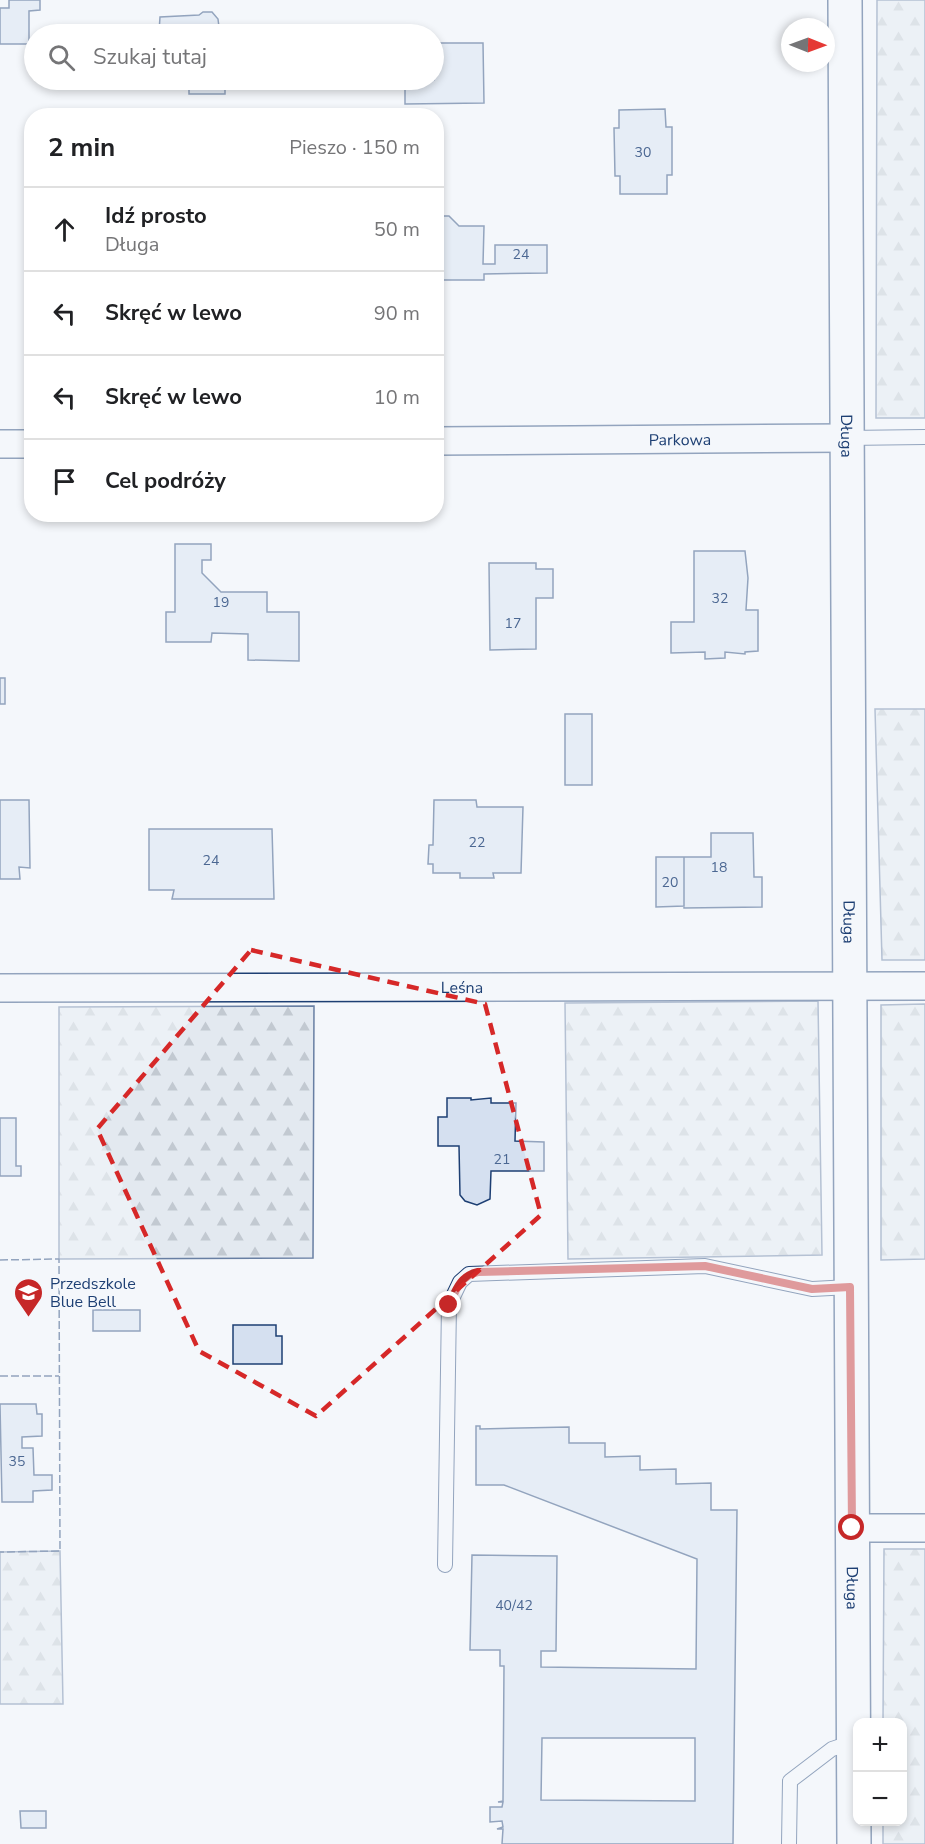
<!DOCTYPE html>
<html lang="pl">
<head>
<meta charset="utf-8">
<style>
  body { margin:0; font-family:"Nunito Sans",sans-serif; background:#f6f6f6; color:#202124 }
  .controls { position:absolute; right:18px; bottom:18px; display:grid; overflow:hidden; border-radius:12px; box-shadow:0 3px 9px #0003 }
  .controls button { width:54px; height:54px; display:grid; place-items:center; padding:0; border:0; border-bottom:2px solid #e0e0e0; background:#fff; color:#202124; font:30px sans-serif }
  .compass { position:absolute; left:781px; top:18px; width:54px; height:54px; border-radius:50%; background:#fff; box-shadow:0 3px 9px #0003; rotate:91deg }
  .stop { position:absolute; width:18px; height:18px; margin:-14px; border:4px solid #c62828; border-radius:50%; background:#fff }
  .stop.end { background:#c62828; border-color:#fff; box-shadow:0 2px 6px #0008 }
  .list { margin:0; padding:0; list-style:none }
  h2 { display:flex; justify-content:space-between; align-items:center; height:78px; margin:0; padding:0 24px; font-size:26px }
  h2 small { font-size:20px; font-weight:400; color:#757577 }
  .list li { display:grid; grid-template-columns:39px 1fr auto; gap:18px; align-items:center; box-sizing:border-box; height:84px; padding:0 24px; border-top:2px solid #e0e0e0 }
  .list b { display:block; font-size:22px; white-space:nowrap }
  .list p { margin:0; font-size:20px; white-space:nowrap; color:#757577 }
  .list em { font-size:20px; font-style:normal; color:#757577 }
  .icon { flex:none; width:33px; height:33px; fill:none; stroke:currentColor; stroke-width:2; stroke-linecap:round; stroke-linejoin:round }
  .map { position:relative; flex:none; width:925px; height:1844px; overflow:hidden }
  .search { position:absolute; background:#fff; box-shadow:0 3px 9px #0003; left:24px; top:24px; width:420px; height:66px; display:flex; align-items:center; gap:15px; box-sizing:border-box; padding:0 21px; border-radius:33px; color:#757577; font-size:22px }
  .panel { position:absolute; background:#fff; box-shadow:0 3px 9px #0003; left:24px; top:108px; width:420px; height:414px; border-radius:24px }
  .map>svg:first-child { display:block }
  .forest { fill:url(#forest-firs); stroke:#687fa3; stroke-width:1.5 }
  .building { fill:#d5e0f0; stroke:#1d3f73; stroke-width:1.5; fill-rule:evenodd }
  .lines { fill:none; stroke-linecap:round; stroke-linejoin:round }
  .lane-casing { stroke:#1d3f73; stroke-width:16 }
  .street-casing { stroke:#1d3f73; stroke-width:30 }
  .secondary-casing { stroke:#1d3f73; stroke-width:36 }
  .lane { stroke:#f4f7fb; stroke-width:14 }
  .street { stroke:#f4f7fb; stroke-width:27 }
  .secondary { stroke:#f4f7fb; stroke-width:33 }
  .fence { stroke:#1d3f73; stroke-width:1.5; stroke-dasharray:8 3; stroke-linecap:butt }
  .route { stroke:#c62828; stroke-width:8 }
  .marked { fill:none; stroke:#d62828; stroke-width:4.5; stroke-dasharray:12 8; stroke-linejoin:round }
  .labels { text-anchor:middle; stroke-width:4.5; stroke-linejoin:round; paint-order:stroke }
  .number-label { font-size:14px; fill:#4b6792 }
  .street-label { font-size:16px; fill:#1d3f73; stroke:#f4f7fb }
  .poi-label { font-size:16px; fill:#1d3f73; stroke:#f4f7fb; text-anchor:start }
</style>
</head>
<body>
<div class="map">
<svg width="925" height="1844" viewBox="0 0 925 1844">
  <defs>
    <pattern id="forest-firs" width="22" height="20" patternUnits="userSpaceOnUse" patternTransform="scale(1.5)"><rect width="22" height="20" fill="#e3e9f0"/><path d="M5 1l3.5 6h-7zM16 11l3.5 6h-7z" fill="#c2c9d1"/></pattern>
  </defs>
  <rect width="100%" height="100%" fill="#f4f7fb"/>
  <!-- forest -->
  <path class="forest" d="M877,0H925V418H876Z
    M875,709H925V960H882Z
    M818,1001L822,1255L568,1259L565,1003Z
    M925,1004V1259L881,1260V1005Z
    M314,1006L313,1258L59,1259V1007Z
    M884,1549H925V1844H883V1822H902V1722H883Z
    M60,1551L63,1704H0V1552Z"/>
  <!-- building -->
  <path class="building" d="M9,0H40V10L29,11V44H0V8H9Z
    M203,12H212L218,19L219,27L213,34H141V32H159L160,17L199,15Z
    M434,43H483L484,103L405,104V80H434Z
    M189,80H225V94H189Z
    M665,109L666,127H672V175H667V194H620V176H615L614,128H619V110Z
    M438,216H449L459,226H484L483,264H495V245H547V273L484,274V280H436Z
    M175,544H211V560H202V573L221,592H267V612H299V661L248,660V634L212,633L211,642H166V612H175Z
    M694,551H745L748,578L746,610H758V651L745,652V654L725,652V658L705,659V652L671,653V622H694Z
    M489,563H536V569H553V598H536V649L490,650Z
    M0,678H5V704H0Z
    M565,714H592V785H565Z
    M0,800H29L30,868L19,867L20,879H0Z
    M434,800H476L477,807H523L521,873H493L494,878H460V873H433V864H428L429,845H433Z
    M149,829H272L274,899H172L174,890H149Z
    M711,833H753L754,877H762V907L684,908V857H711Z
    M656,857H684V906L656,907Z
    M447,1098H471V1100L491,1098V1103H516L515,1141L544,1142V1171H491L490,1199L477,1205L465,1201L460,1195L459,1146H438V1117H447Z
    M0,1118H16V1166H21V1176H0Z
    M93,1310H140V1331H93Z
    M233,1325H276V1336H282V1364H233Z
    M0,1404H36L37,1414H42V1436L22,1437V1448H33L34,1475H52V1490L33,1491V1502H2Z
    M476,1426H480V1429L569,1427V1443H605V1457L640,1456V1470L676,1469V1484L711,1483V1510H737L733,1844H502L503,1829H497L503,1827L502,1821L490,1822V1807H502L503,1802H498L503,1801L504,1666H500V1650H470L472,1555L557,1556L556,1651H541V1667L696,1669L697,1559L504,1485H476ZM542,1738H695V1801L541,1800Z
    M20,1811H46V1828H21Z"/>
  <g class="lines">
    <defs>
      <path id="lane" d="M846,438L925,437
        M445,1565L449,1305L460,1282L469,1274L705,1266L812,1289L850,1287
        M789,1844L790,1781L832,1749L853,1742"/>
      <g id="street">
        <path id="s1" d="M436,441L846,438"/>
        <path d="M0,444H32"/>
        <path id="s2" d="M0,988L925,986"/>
        <path d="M852,1528H925"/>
      </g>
      <g id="secondary">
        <path id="s3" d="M845,0L854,1844"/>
      </g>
    </defs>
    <!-- lane casing -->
    <use href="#lane" class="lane-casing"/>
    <!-- street casing -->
    <use href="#street" class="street-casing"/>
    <!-- secondary casing -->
    <use href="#secondary" class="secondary-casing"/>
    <!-- lane -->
    <use href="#lane" class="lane"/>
    <!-- street -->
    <use href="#street" class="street"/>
    <!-- secondary -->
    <use href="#secondary" class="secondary"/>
    <!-- fence -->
    <path class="fence" d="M0,1260L59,1259L60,1551L0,1552
      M0,1376H59"/>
  </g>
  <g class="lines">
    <!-- route -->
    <path class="route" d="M449,1305C456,1290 460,1276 478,1272L705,1266L812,1289L850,1287L852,1528"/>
  </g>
  <!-- marked area -->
  <path d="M0 0H925V1844H0ZM251,950L485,1004L541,1215L316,1416L199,1351L97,1129Z" fill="#f4f7fb" fill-opacity=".55" fill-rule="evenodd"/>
  <path class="marked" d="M251,950L485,1004L541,1215L316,1416L199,1351L97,1129Z"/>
  <!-- icons -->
  <defs>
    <symbol id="school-pin" viewBox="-11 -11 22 30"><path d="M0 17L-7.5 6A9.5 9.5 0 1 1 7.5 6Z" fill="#c62828" stroke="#f4f7fb"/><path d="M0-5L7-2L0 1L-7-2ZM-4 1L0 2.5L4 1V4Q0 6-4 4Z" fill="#fff"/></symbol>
  </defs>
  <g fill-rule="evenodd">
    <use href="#school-pin" x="12" y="1276" width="33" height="45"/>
  </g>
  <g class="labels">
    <!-- number labels -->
    <g class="number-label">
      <text x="643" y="157">30</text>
      <text x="521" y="259">24</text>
      <text x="720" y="603">32</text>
      <text x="221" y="607">19</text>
      <text x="513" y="628">17</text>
      <text x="477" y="847">22</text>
      <text x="211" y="865">24</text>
      <text x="719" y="872">18</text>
      <text x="670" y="887">20</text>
      <text x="502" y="1164">21</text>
      <text x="17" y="1466">35</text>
      <text x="514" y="1610">40/42</text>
    </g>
    <!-- street labels -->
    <g class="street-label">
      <text dy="6" stroke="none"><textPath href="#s3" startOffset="436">Długa</textPath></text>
      <text dy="6" stroke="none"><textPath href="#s1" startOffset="244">Parkowa</textPath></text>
      <text dy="6" stroke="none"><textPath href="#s3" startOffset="922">Długa</textPath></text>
      <text dy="6" stroke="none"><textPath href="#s2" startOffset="462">Leśna</textPath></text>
      <text dy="6" stroke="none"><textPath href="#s3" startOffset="1588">Długa</textPath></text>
    </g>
    <!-- poi labels -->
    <g class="poi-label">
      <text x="50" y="1289">Przedszkole<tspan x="50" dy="18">Blue Bell</tspan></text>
    </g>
  </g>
</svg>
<div class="controls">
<button>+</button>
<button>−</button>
</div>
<svg class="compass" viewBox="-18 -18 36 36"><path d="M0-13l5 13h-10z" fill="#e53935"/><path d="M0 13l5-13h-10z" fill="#757577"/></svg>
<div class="stop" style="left:852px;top:1528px"></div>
<div class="stop end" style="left:449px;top:1305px"></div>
<div class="search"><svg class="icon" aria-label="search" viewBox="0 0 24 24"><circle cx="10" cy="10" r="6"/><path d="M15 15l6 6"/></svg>Szukaj tutaj</div>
<section class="panel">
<h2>2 min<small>Pieszo · 150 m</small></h2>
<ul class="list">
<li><svg class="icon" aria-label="ahead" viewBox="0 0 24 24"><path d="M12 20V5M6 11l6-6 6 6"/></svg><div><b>Idź prosto</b><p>Długa</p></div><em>50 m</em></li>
<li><svg class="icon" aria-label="left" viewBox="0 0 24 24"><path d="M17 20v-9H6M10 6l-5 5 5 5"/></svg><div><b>Skręć w lewo</b></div><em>90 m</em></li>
<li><svg class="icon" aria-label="left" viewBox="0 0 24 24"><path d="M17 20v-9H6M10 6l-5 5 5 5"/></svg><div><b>Skręć w lewo</b></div><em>10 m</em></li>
<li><svg class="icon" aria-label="arrive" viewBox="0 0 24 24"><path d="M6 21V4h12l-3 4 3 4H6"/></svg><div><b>Cel podróży</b></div></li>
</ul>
</section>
</div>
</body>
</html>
